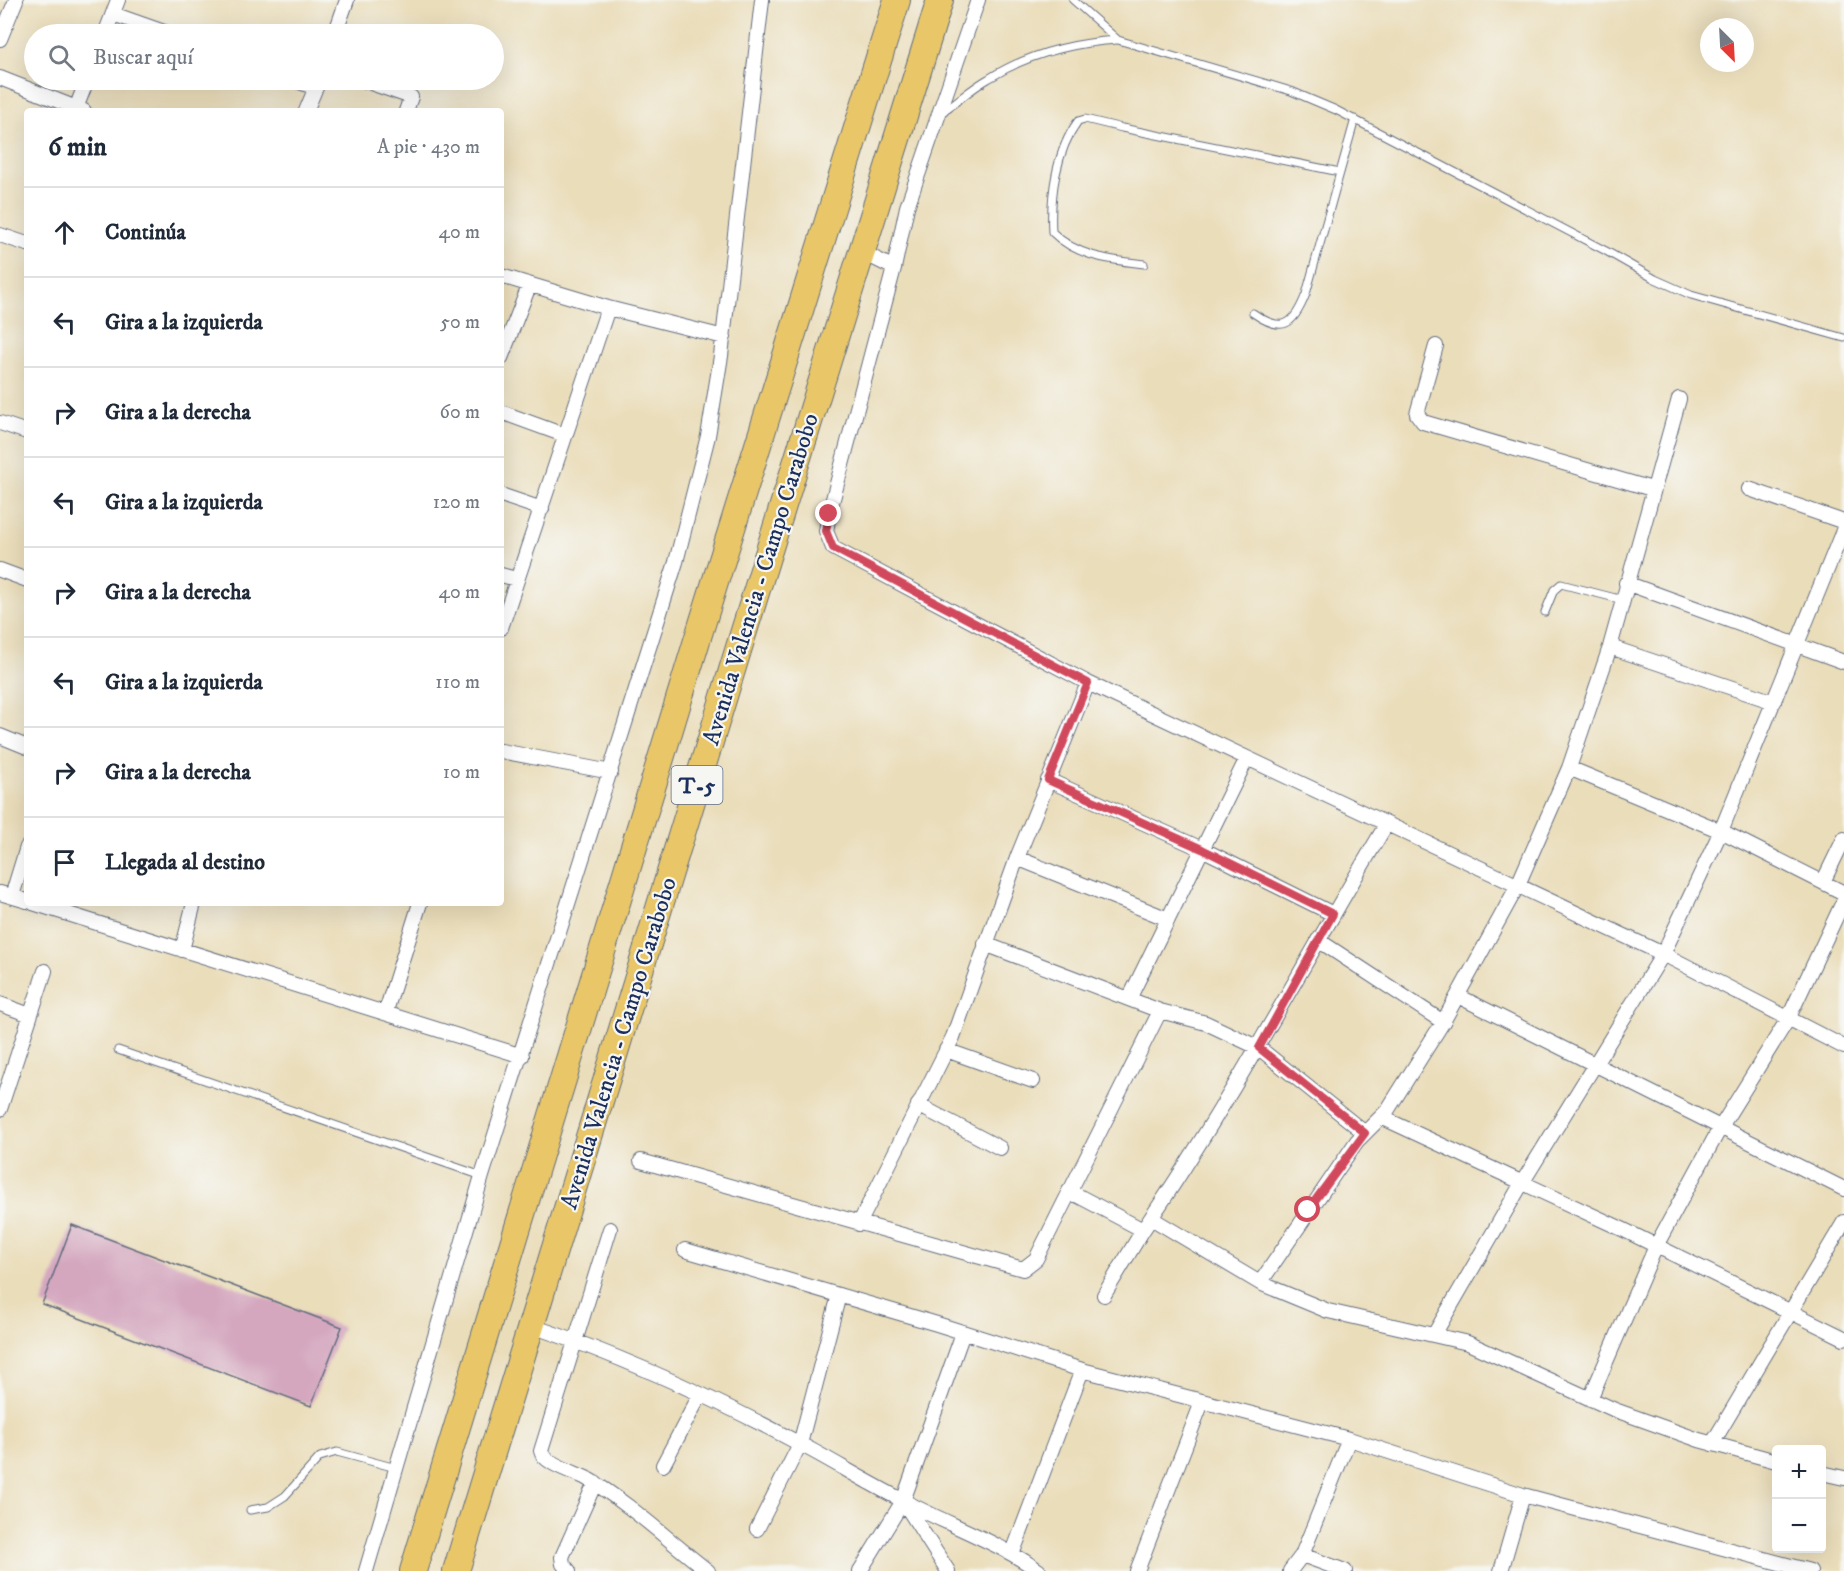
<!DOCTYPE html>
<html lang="es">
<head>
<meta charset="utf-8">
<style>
  body { margin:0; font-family:"IM FELL DW Pica",serif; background:#f6f6f7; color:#1f2937 }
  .controls { position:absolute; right:18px; bottom:18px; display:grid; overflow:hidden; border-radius:6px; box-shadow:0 6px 24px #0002 }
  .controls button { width:54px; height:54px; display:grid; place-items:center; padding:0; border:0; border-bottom:2px solid #e0e1e3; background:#fff; color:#1f2937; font:30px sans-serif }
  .compass { position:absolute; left:1700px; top:18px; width:54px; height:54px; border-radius:50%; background:#fff; box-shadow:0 6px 24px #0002; rotate:156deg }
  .stop { position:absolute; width:18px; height:18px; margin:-14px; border:4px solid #d1495b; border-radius:50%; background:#fff }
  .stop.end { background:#d1495b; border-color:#fff; box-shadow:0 2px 6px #0008 }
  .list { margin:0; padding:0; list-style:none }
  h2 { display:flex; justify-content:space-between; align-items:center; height:78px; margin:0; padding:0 24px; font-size:26px }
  h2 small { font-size:20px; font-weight:400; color:#747a83 }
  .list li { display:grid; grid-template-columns:39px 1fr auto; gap:18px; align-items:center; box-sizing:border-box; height:90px; padding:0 24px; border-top:2px solid #e0e1e3 }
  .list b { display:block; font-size:22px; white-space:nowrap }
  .list em { font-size:20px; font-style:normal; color:#747a83 }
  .icon { flex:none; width:33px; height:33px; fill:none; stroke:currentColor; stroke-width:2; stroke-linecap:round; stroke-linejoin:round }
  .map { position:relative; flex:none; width:1844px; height:1571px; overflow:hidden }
  .search { position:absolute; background:#fff; box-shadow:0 6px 24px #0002; left:24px; top:24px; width:480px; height:66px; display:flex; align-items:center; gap:15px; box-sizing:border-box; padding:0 21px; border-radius:33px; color:#747a83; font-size:22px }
  .panel { position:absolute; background:#fff; box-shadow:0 6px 24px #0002; left:24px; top:108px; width:480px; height:798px; border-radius:6px }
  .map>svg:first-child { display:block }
  .building { fill:#d4a7bf }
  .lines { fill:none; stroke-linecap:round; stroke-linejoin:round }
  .lane-casing { stroke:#636c7e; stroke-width:9 }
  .street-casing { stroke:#636c7e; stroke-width:16 }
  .highway-casing { stroke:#636c7e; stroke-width:28 }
  .lane { stroke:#fff; stroke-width:7 }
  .street { stroke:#fff; stroke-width:14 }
  .highway { stroke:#e9c769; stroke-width:26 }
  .route { stroke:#d1495b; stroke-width:8 }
  .labels { text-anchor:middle; stroke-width:4.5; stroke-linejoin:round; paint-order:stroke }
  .shield { fill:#f6f6f2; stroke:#5d6b8a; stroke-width:1.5 }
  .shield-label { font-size:22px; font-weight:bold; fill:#1b2f5e }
  .street-label { font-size:24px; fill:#1b2f5e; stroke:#f6f6f2 }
</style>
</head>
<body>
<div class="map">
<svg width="1844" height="1571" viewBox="0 0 1844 1571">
  <rect width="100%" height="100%" fill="#f6f6f2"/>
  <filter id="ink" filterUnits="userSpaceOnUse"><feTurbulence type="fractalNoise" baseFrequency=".0167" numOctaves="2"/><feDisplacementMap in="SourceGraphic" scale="12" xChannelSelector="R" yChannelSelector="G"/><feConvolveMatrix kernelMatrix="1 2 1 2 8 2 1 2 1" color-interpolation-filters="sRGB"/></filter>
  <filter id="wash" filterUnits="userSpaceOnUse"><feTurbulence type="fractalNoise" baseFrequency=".008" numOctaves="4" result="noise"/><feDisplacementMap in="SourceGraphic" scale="24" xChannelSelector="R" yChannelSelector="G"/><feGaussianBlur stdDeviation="1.35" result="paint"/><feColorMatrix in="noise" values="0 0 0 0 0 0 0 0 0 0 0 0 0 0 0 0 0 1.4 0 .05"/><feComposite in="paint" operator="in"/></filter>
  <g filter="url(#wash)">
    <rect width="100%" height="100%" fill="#eaddba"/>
    <g id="blocks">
      <!-- building -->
      <path class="building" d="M72,1225L342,1327L311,1406L42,1304Z"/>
    </g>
  </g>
  <g filter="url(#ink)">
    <use href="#blocks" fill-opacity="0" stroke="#636c7e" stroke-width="1.5"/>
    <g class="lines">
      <defs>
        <path id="lane" d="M1073,0L1118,40L1291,91L1336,110L1606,251L1655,279L1691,295L1844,338
          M942,112C958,101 972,88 988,79C1028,54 1071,43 1117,40
          M1144,264C1110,260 1077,257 1052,232C1050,196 1056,151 1078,121L1085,119L1122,128L1340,172
          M1253,313C1283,334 1294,325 1306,294L1355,119
          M1545,612L1554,590L1561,584L1623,600
          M118,1050L482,1176
          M250,1510L268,1507L285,1496L320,1457L337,1452L396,1468"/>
        <path id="street" d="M978,0L907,207L894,268L829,514L826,531L833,548L1088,683L1663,954L1844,1047
          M113,14L170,34
          M105,34L118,0
          M335,34L347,0
          M0,39L16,0
          M0,78L84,111
          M294,80L316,88
          M362,80L411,97L406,111
          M75,111L87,80
          M306,111L319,80
          M0,235L27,244
          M862,252L894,268
          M501,276L608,308L724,337
          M1436,346L1417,414L1423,422L1652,489
          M501,358L529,286
          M501,412L564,435
          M0,423L27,432
          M1749,489L1844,522
          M501,495L542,509
          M0,570L27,580
          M501,575L516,579
          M1626,583L1844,662
          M501,628L608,308
          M1610,647L1774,702
          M0,736L27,747
          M501,751L611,772
          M1569,768L1721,831L1844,893
          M1048,780L1202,849L1333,914
          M1017,858L1168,919
          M1823,882L1844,839
          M0,893L27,901
          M12,896L27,847
          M33,903L522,1056
          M1318,940L1443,1022
          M985,944L1160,1011L1206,1023L1259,1048L1365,1133
          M182,950L194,903
          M1458,996L1844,1189
          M1129,999L1247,758
          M0,1004L30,1015
          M386,1011L420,903
          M946,1050L1033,1081
          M918,1105L1000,1148
          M0,1109L45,971
          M1381,1117L1622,1229L1844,1338
          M641,1161L1023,1269L1036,1259L1160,1011
          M1069,1191L1143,1230C1232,1100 1305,960 1386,825
          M1151,1218L1260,1283L1328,1311L1468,1343L1615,1410L1699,1440L1776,1461
          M859,1224L953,1037L1017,858L1088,683
          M610,1229L541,1451C543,1463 574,1472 586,1478C628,1502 669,1541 708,1571
          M685,1250L937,1324L1082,1370L1349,1439L1523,1495L1810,1571
          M1260,1283L1357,1141L1387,1111L1443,1022L1517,887L1569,768L1610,647L1679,399
          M1104,1295L1143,1230
          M532,1326C624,1357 716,1399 802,1445C836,1463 868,1483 902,1500C948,1525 997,1541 1039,1571
          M1435,1333L1522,1183L1663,954L1721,831L1844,528
          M1590,1399L1656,1246L1720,1128L1788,1019L1844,900
          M1712,1444L1844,1222
          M663,1465L700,1395
          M1822,1473L1844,1478
          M757,1529L800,1444L839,1295
          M1013,1552L1082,1370
          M1302,1555L1345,1571
          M366,1571L482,1176L676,562L708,436L721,356L762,0
          M569,1571L563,1564L562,1557L595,1483
          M860,1571L903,1501
          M948,1571L903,1501L963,1333
          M1137,1571L1202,1402
          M1290,1571L1302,1555L1349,1439
          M1501,1571L1523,1495"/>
        <path id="highway" d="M413,1571L698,637L897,0
          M456,1571L740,644L940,0"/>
      </defs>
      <!-- lane casing -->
      <use href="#lane" class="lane-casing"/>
      <!-- street casing -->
      <use href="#street" class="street-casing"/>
      <!-- highway casing -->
      <use href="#highway" class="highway-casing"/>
      <!-- lane -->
      <use href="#lane" class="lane"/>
      <!-- street -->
      <use href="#street" class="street"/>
      <!-- highway -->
      <use href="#highway" class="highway"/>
    </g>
  </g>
  <g class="lines" filter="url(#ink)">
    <!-- route -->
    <path class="route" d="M829,514L826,531L833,548L1088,683L1048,780L1202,849L1333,914L1259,1048L1365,1133L1308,1210"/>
  </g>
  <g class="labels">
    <!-- shield labels -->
    <rect class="shield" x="671.5" y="766" width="51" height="38" rx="4.5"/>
    <g class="shield-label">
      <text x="697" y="793">T-5</text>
    </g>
    <!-- street labels -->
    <g class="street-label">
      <text transform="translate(760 579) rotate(-73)" y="8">Avenida Valencia - Campo Carabobo</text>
      <text transform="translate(618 1043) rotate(-73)" y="8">Avenida Valencia - Campo Carabobo</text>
    </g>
  </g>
</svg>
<div class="controls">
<button>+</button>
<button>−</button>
</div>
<svg class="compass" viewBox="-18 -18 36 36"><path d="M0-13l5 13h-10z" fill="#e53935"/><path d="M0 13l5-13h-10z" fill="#747a83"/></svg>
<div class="stop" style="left:1308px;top:1210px"></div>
<div class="stop end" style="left:829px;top:514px"></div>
<div class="search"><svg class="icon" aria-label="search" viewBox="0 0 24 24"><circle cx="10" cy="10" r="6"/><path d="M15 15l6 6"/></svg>Buscar aquí</div>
<section class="panel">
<h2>6 min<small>A pie · 430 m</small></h2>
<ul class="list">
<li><svg class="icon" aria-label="ahead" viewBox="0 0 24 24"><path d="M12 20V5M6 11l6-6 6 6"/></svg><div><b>Continúa</b></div><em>40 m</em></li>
<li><svg class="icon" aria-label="left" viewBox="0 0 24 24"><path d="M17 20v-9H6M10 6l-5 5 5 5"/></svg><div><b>Gira a la izquierda</b></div><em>50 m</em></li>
<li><svg class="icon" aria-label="right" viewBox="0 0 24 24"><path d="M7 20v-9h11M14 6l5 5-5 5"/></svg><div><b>Gira a la derecha</b></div><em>60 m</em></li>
<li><svg class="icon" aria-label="left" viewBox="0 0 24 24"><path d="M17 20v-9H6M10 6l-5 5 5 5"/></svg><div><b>Gira a la izquierda</b></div><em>120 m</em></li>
<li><svg class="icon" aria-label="right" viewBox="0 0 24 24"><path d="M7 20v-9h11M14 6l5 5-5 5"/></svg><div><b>Gira a la derecha</b></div><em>40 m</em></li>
<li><svg class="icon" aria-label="left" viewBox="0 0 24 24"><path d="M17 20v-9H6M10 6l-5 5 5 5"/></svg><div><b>Gira a la izquierda</b></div><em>110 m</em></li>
<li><svg class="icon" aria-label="right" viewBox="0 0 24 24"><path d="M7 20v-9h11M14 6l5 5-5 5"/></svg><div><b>Gira a la derecha</b></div><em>10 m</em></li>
<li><svg class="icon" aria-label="arrive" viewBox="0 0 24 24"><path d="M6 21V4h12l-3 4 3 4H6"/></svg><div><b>Llegada al destino</b></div></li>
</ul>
</section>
</div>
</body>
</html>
